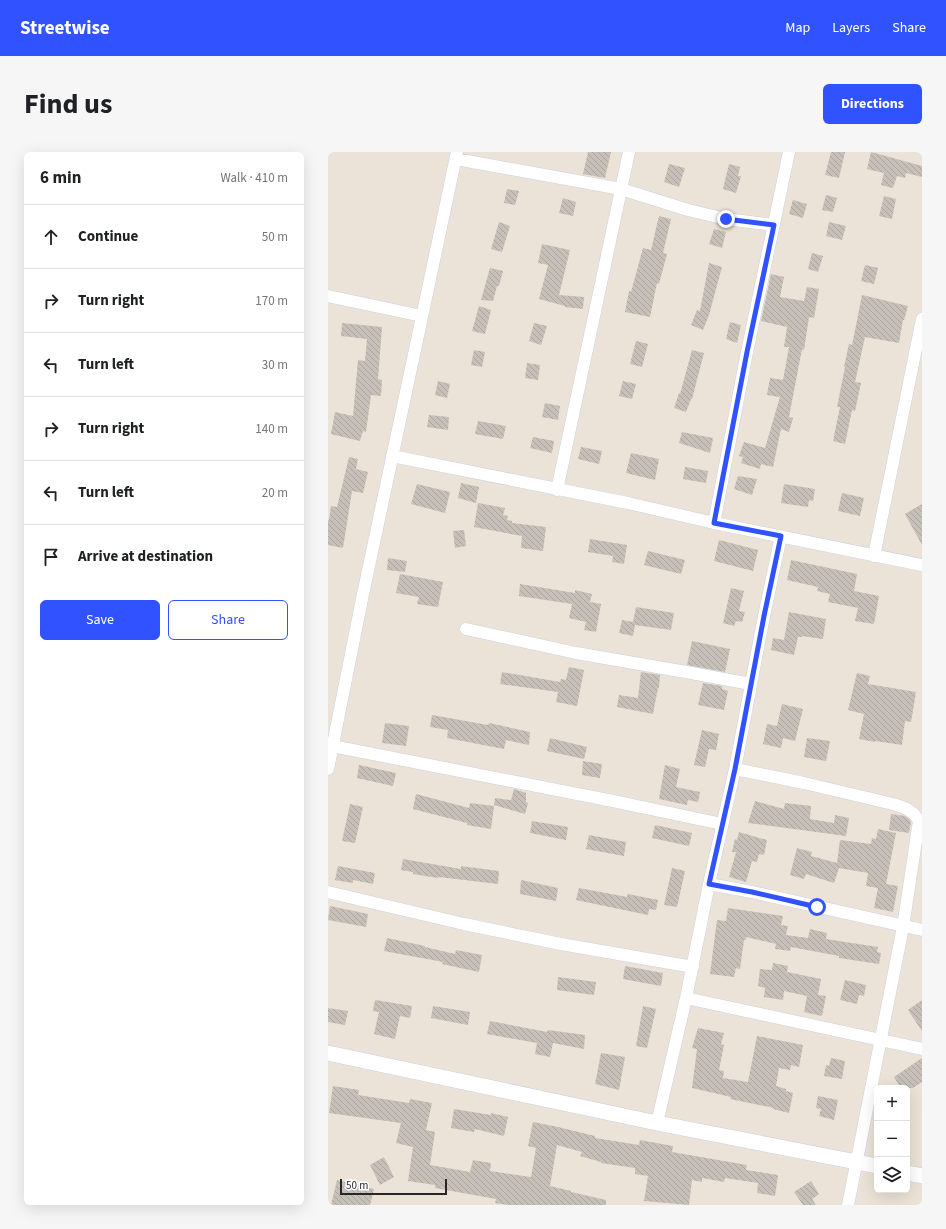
<!DOCTYPE html>
<html lang="en">
<head>
<meta charset="utf-8">
<style>
  body { margin:0; font-family:"Source Sans 3",sans-serif; background:#f6f6f6; color:#202124 }
  .controls { position:absolute; right:12px; bottom:12px; display:grid; overflow:hidden; border-radius:6px; box-shadow:0 4px 16px #0002 }
  .controls button { width:36px; height:36px; display:grid; place-items:center; padding:0; border:0; border-bottom:1px solid #e0e0e0; background:#fff; color:#202124; font:20px sans-serif }
  .scale { position:absolute; left:12px; bottom:10px; width:107px; box-sizing:border-box; padding-left:4px; border:2px solid #272727; border-top:0; font-size:11px; line-height:14px; white-space:nowrap; color:#272727; -webkit-text-stroke:3px #fff; paint-order:stroke }
  .stop { position:absolute; width:12px; height:12px; margin:-9px; border:3px solid #3153ff; border-radius:50%; background:#fff }
  .stop.end { background:#3153ff; border-color:#fff; box-shadow:0 1px 4px #0008 }
  .list { margin:0; padding:0; list-style:none }
  h2 { display:flex; justify-content:space-between; align-items:center; height:52px; margin:0; padding:0 16px; font-size:17px }
  h2 small { font-size:13px; font-weight:400; color:#757577 }
  .list li { display:grid; grid-template-columns:26px 1fr auto; gap:12px; align-items:center; box-sizing:border-box; height:64px; padding:0 16px; border-top:1px solid #e0e0e0 }
  .list b { display:block; font-size:15px; white-space:nowrap }
  .list em { font-size:13px; font-style:normal; color:#757577 }
  .actions { display:flex; gap:8px; padding:12px 16px }
  .actions a { flex:1; padding:9px 0; border:1px solid #3153ff; border-radius:6px; text-align:center; font-size:14px; color:#3153ff }
  .actions .main { background:#3153ff; color:#fff }
  .icon { flex:none; width:22px; height:22px; fill:none; stroke:currentColor; stroke-width:2; stroke-linecap:round; stroke-linejoin:round }
  .map { position:relative; flex:none; width:594px; height:1053px; overflow:hidden; border-radius:6px }
  header { display:flex; align-items:center; gap:24px; box-sizing:border-box; height:56px; padding:0 20px; background:#3153ff; color:#fff }
  header strong { font-size:19px }
  nav { display:flex; gap:22px; margin-inline-start:auto; font-size:14px }
  .intro { display:flex; align-items:center; justify-content:space-between; box-sizing:border-box; height:96px; padding:0 24px }
  h1 { margin:0; font-size:28px }
  .button { padding:10px 18px; border-radius:6px; background:#3153ff; color:#fff; font-size:14px; font-weight:700 }
  main { display:flex; gap:24px; padding:0 24px }
  aside { flex:1; background:#fff; border-radius:6px; box-shadow:0 4px 16px #0002 }
  .map>svg:first-child { display:block }
  .building { fill:url(#building-back-hatch) }
  .lines { fill:none; stroke-linecap:round; stroke-linejoin:round }
  .minor-casing { stroke:#cdd0e2; stroke-width:13 }
  .tertiary-casing { stroke:#cdd0e2; stroke-width:16 }
  .minor { stroke:#fff; stroke-width:12 }
  .tertiary { stroke:#fff; stroke-width:15 }
  .route { stroke:#3153ff; stroke-width:5 }
</style>
</head>
<body>
<header>
<strong>Streetwise</strong>
<nav><a>Map</a><a>Layers</a><a>Share</a></nav>
</header>
<div class="intro"><h1>Find us</h1><a class="button">Directions</a></div>
<main>
<aside>
<h2>6 min<small>Walk · 410 m</small></h2>
<ul class="list">
<li><svg class="icon" aria-label="ahead" viewBox="0 0 24 24"><path d="M12 20V5M6 11l6-6 6 6"/></svg><div><b>Continue</b></div><em>50 m</em></li>
<li><svg class="icon" aria-label="right" viewBox="0 0 24 24"><path d="M7 20v-9h11M14 6l5 5-5 5"/></svg><div><b>Turn right</b></div><em>170 m</em></li>
<li><svg class="icon" aria-label="left" viewBox="0 0 24 24"><path d="M17 20v-9H6M10 6l-5 5 5 5"/></svg><div><b>Turn left</b></div><em>30 m</em></li>
<li><svg class="icon" aria-label="right" viewBox="0 0 24 24"><path d="M7 20v-9h11M14 6l5 5-5 5"/></svg><div><b>Turn right</b></div><em>140 m</em></li>
<li><svg class="icon" aria-label="left" viewBox="0 0 24 24"><path d="M17 20v-9H6M10 6l-5 5 5 5"/></svg><div><b>Turn left</b></div><em>20 m</em></li>
<li><svg class="icon" aria-label="arrive" viewBox="0 0 24 24"><path d="M6 21V4h12l-3 4 3 4H6"/></svg><div><b>Arrive at destination</b></div></li>
</ul>
<div class="actions"><a class="main">Save</a><a>Share</a></div>
</aside>
<div class="map">
<svg width="594" height="1053" viewBox="0 0 594 1053">
  <defs>
    <pattern id="building-back-hatch" width="6" height="6" patternUnits="userSpaceOnUse"><rect width="6" height="6" fill="#c6c0b8"/><path d="M-1 5l2 2M0 0l6 6M5-1l2 2" fill="none" stroke="#aaa59e"/></pattern>
  </defs>
  <rect width="100%" height="100%" fill="#ebe3d7"/>
  <!-- building -->
  <path class="building" d="M260,0H283L277,26L255,22Z
    M503,0H517L511,26L497,23Z
    M543,0L594,14V25L578,21L577,26L569,24L565,36L553,33L556,21L539,17Z
    M341,12L357,16L351,35L336,30Z
    M401,12L412,15L410,24H413L408,41L395,37Z
    M179,37L191,39L187,53L176,51Z
    M498,43L509,46L505,60L494,58Z
    M556,44L568,47L564,67L551,64Z
    M235,46L248,50L245,64L231,61Z
    M465,48L479,52L475,66L461,62Z
    M331,64L343,67L335,101L339,102L331,132L329,131L322,165L297,160L301,139L303,140L315,96L323,98Z
    M171,70L182,74L174,100L163,97Z
    M501,70L518,74L514,88L498,84Z
    M386,77L398,80L394,96L381,92Z
    M214,92L242,98L231,143L256,145L255,157L237,155V154L211,147L220,113L210,111Z
    M484,101L495,104L490,120L480,117Z
    M381,111L394,115L381,163L375,178L363,173L369,158L372,159Z
    M537,113L550,116L546,132L533,129Z
    M162,116L175,119L171,134H169L165,149L153,148Z
    M443,122L456,125L452,145L476,149L479,135L491,137L486,166L481,165L476,198L474,197L461,265L465,266L461,280L453,277L445,315L433,312L432,317L413,311L415,305L411,304L416,290L437,296L452,245L439,243L442,226L455,228L461,195H456L459,175L433,169Z
    M534,143L580,154L576,168H575L571,191L537,185L527,230L533,231L527,259L524,258L517,292L505,289L512,255H509L517,215H516L521,192L524,193Z
    M151,154L163,158L157,182L144,179Z
    M402,170L413,173L409,191L398,187Z
    M14,171L54,175L50,227L54,228L53,244L43,243L38,280L35,279L32,289L3,282L7,260L25,264L30,208L37,209L39,187L13,184Z
    M206,171L219,174L213,193L201,189Z
    M308,189L320,192L314,215L302,212Z
    M146,198L157,200L154,215L143,213Z
    M364,198L376,201L364,247H363L358,260L346,256L351,241L352,242Z
    M199,211L212,213L210,228L197,226Z
    M110,229L122,232L119,246L107,243Z
    M295,229L308,232L304,247L291,244Z
    M217,251L232,254L230,268L214,265Z
    M101,263L121,265L120,278L99,275Z
    M150,269L178,274L175,287L147,282Z
    M354,280L385,286L382,301L351,291Z
    M205,285L226,289L224,301L202,296Z
    M253,295L274,299L271,312L250,307Z
    M303,301L331,307L327,328L298,321Z
    M21,305L30,307L28,317L40,320L35,341L24,339L15,396L0,393V368H1L3,354L9,355Z
    M357,315L380,319L378,331L355,327Z
    M410,324L429,327L424,343L406,337Z
    M133,331L151,335L148,351L130,346Z
    M89,332L122,340L117,361L83,352Z
    M456,332L487,337L485,349L481,348L480,355L453,351Z
    M514,341L536,346L532,364L510,359Z
    M150,351L177,356L175,363L180,364L179,368L184,369V371L218,375L215,399L193,396L194,384L146,375Z
    M594,352V393L577,362Z
    M136,378L138,394L127,396L125,379Z
    M262,387L299,393L296,412L284,410L285,404L260,400Z
    M391,388L430,398L425,419L386,409Z
    M320,399L357,408L353,422L316,413Z
    M60,406L79,409L77,420L59,418Z
    M463,408L529,422L526,439L551,444L546,472L527,469L530,456L500,450L502,442L489,439L490,435L459,428Z
    M72,422L115,430L110,455L89,452L91,445L68,441Z
    M192,432L247,441V438L264,442L262,450L273,452L268,480L256,478L258,470L241,466L244,452L191,444Z
    M403,436L416,439L411,459L417,460L414,470L408,469L406,474L395,471Z
    M308,455L346,461L343,478L307,473L305,484L291,481L294,468L305,470Z
    M461,460L498,467L495,487L474,484V485H470L466,503L443,498L445,486L456,488Z
    M364,489L402,497L397,520L359,513Z
    M241,515L256,518L249,554L228,550L230,540L172,532L174,520L232,530L233,527L238,528Z
    M313,520L332,523L331,536H330L325,562L289,555L291,543L310,546Z
    M529,521L542,524L540,532L588,540L583,570L577,569L574,593L547,589V590L531,587L536,562L520,558Z
    M375,531L394,534V537L400,539L396,558L370,553Z
    M454,552L475,557L467,589L455,586L453,596L435,592L439,572L449,574Z
    M104,563L160,573L161,571L202,580L201,593L178,588L176,597L119,586L120,578L102,575Z
    M57,571L81,574L78,594L54,591Z
    M374,578L391,582L388,598L381,597L377,615L366,613Z
    M222,586L259,595L256,607L219,599Z
    M479,586L502,589L498,609L476,605Z
    M255,609L274,612L272,626L254,623Z
    M31,613L68,621L65,634L29,626Z
    M337,613L352,617L348,635L372,640L370,650L360,648L359,653L331,647Z
    M186,637L198,641V650L200,651L197,662L166,653L167,646L183,648Z
    M88,642L141,656L142,651L166,654L163,677L139,673V671L85,657Z
    M427,649L456,657L457,651L483,654L482,667L506,671L507,663L521,666L518,684L420,671Z
    M22,652L35,655L27,691L14,689Z
    M563,662L577,664L581,667L583,670L581,681L561,678Z
    M204,669L240,675L238,688L202,681Z
    M327,673L364,681L361,694L324,686Z
    M550,677L568,681L558,732L570,734L565,760L546,756L550,736L538,734L540,721L511,716L506,731L478,722L476,727L462,723L469,696L484,700L483,704L509,711L512,688L543,692L544,686L548,687Z
    M411,680L439,688L436,703L431,702L429,710L424,709L418,730L401,725L408,700H404L407,687L409,688Z
    M261,683L298,690L296,704L258,697Z
    M75,707L133,717V714L171,719L170,732L111,725L110,726L85,722V720L73,718Z
    M10,714L47,721L45,732L25,728V731L7,728Z
    M344,716L357,719L349,755L336,753Z
    M193,728L230,736L228,749L192,742Z
    M251,736L299,745L300,742L330,748L328,758L321,757L320,763L248,748Z
    M2,754L40,762L38,775L0,768Z
    M400,756L455,764L453,773L460,774L458,783L480,786L482,777L499,781L498,787L550,795L549,800L553,801L551,812L511,806V804L463,795L462,799L447,797L448,792L418,785V788H416L412,817L408,816L406,825L382,822L389,768L398,769Z
    M59,786L97,794V795L127,802L128,798L154,803L151,820L114,812L115,810L56,799Z
    M445,811L460,814L459,820L493,827L490,843L498,844L494,864L476,860L479,844L456,839L455,848L436,845L437,836L430,834L432,817L444,818Z
    M297,814L335,821L333,834L295,827Z
    M230,825L268,830L266,843L229,838Z
    M517,828L538,833L536,844L531,843L529,852L512,848Z
    M47,848L84,854L82,866L72,864L67,887L46,882L51,860L45,859Z
    M594,848V879L580,858Z
    M105,854L142,860L140,873L103,866Z
    M315,854L328,857L319,896L308,894Z
    M0,856L20,859L17,873L0,870Z
    M162,869L219,880L220,878L257,883L256,897L225,891L222,905L207,902L209,891L159,882Z
    M370,876L396,881L393,892L396,893L391,918L396,919L395,926L420,930L429,884L475,893L471,915L463,913L462,918L451,916L448,934L458,937V939L465,941L461,961L445,957L446,956L402,947L403,945L364,936L369,897L364,896Z
    M273,901L297,905L291,938L267,932Z
    M503,906L517,909L514,927L496,924L498,913L501,914Z
    M594,906V930L585,936H573L566,925Z
    M5,934L31,938L30,943L81,951L82,947L104,951L98,978L107,980L102,1013L142,1020L145,1008L163,1011L162,1019L203,1025L208,996L200,994L205,970L230,975L267,984V986L311,993L312,988L345,994L344,1000L419,1013L418,1018L450,1023L447,1044L429,1041L430,1031L397,1026L396,1030L374,1026V1030L364,1028L361,1053L316,1049L320,1024L307,1022V1016L273,1011V1010L252,1004L254,1000L229,993L222,1034L243,1039V1040L278,1048V1053H181L167,1051L168,1047L107,1036V1033L80,1029L85,995L68,991L73,971L1,961Z
    M490,944L510,948L506,968L491,964L493,957L488,956Z
    M126,957L163,963V961L180,965L176,984L147,977L146,980L123,976Z
    M56,1005L66,1025L52,1033L42,1013Z
    M9,1028L46,1037L42,1053H3Z
    M483,1029L491,1042L484,1047L488,1053H475L466,1040Z"/>
  <g class="lines">
    <defs>
      <path id="minor" d="M128,7L293,37L360,58L398,67L446,73
        M0,144L94,164
        M64,304L300,351L386,371L594,413
        M229,338L301,0
        M386,371L419,200L461,0
        M546,404L594,167
        M138,477L248,501L358,520L423,532
        M4,594L285,649L394,672
        M0,617L34,447L129,0
        M407,617L476,631L565,652C576,655 585,658 591,669L575,775L520,1053
        M381,732L424,740L594,778
        M0,740L136,772L233,792L365,815
        M358,846L594,897
        M329,971L358,846L381,732L407,617L436,464L453,384"/>
      <path id="tertiary" d="M0,901L329,971L549,1014
        M579,1021L594,1024"/>
    </defs>
    <!-- minor casing -->
    <use href="#minor" class="minor-casing"/>
    <!-- tertiary casing -->
    <use href="#tertiary" class="tertiary-casing"/>
    <!-- minor -->
    <use href="#minor" class="minor"/>
    <!-- tertiary -->
    <use href="#tertiary" class="tertiary"/>
  </g>
  <g class="lines">
    <!-- route -->
    <path class="route" d="M398,67L446,73L419,200L386,371L453,384L436,464L407,617L381,732L424,740L489,755"/>
  </g>
</svg>
<div class="controls">
<button>+</button>
<button>−</button>
<button><svg class="icon" aria-label="layers" viewBox="0 0 24 24"><path d="M12 4l9 5-9 5-9-5zM3 14l9 5 9-5"/></svg></button>
</div>
<div class="scale">50 m</div>
<div class="stop" style="left:489px;top:755px"></div>
<div class="stop end" style="left:398px;top:67px"></div>
</div>
</main>
</body>
</html>
